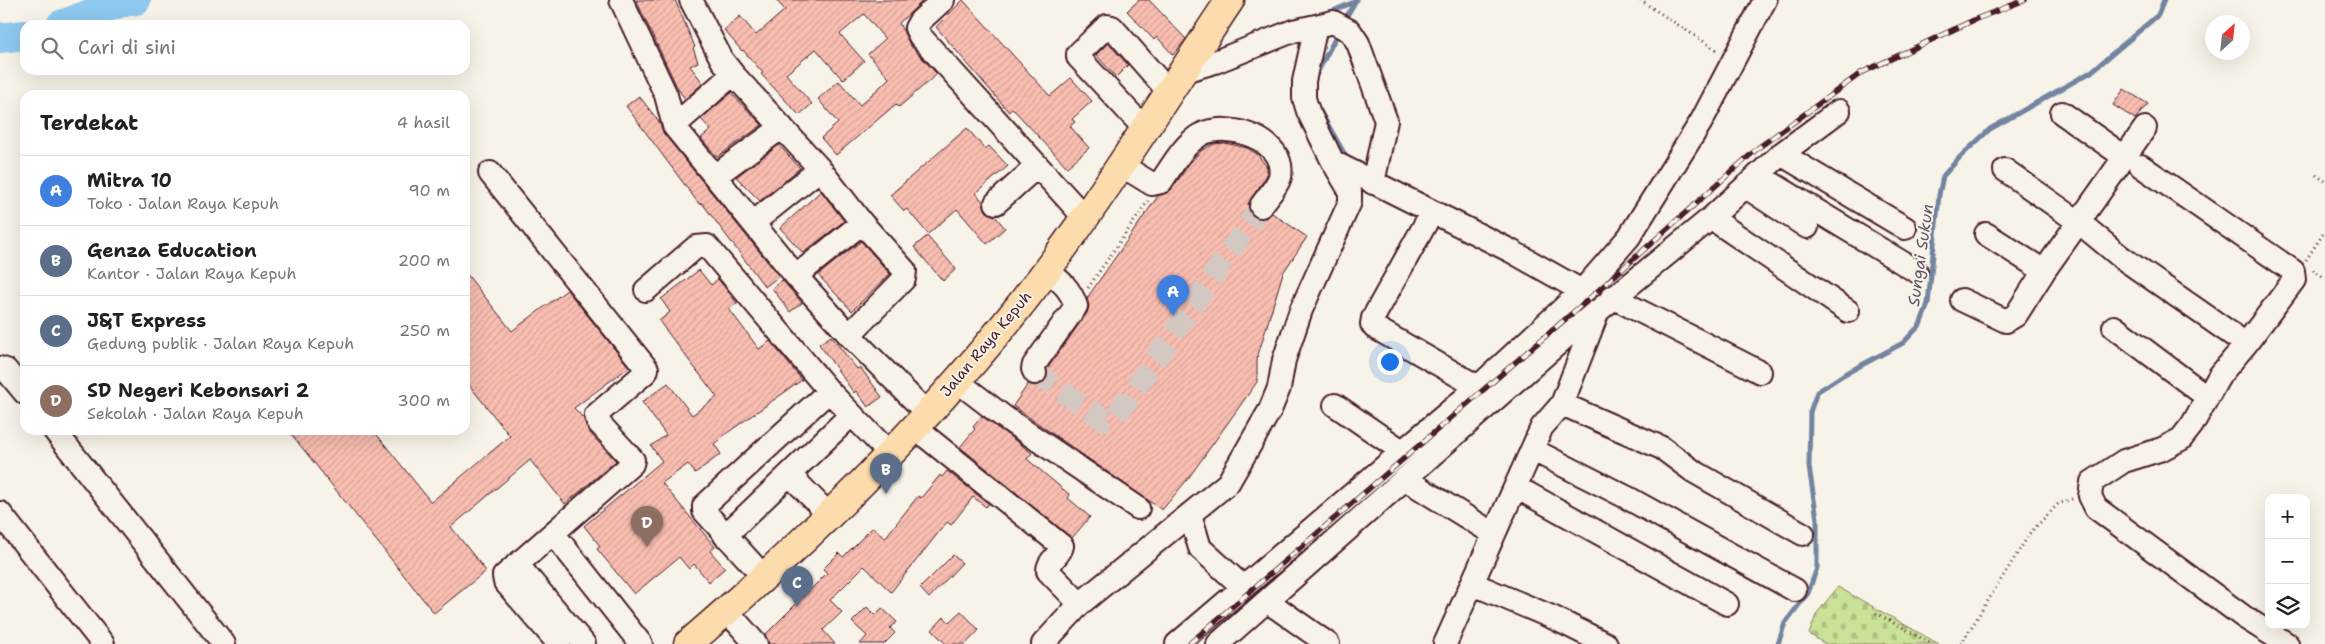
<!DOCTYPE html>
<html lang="id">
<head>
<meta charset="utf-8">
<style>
  body { margin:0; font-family:"Shantell Sans",sans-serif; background:#f6f6f6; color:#202124 }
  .controls { position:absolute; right:15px; bottom:15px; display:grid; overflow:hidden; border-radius:10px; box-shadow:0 5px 20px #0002 }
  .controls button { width:45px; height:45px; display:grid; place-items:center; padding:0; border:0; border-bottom:1px solid #e0e0e0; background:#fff; color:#202124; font:25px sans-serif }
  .compass { position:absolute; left:2205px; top:15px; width:45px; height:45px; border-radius:50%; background:#fff; box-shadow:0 5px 20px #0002; rotate:27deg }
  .you { position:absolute; left:1389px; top:361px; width:18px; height:18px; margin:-12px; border:4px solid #fff; border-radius:50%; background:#1a73e8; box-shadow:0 0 0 8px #1a73e833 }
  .badge { display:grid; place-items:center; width:32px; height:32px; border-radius:50%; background:#d1495b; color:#fff; font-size:16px; font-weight:700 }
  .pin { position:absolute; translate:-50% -41px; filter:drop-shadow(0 1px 2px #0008) }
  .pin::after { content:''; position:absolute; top:26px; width:18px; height:15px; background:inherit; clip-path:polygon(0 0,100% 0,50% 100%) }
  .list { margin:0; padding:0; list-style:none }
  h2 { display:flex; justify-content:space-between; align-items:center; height:65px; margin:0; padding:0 20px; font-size:21px }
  h2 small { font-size:16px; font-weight:400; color:#757577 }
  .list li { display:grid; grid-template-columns:32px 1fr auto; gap:15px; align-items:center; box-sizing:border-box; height:70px; padding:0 20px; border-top:1px solid #e0e0e0 }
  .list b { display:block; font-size:19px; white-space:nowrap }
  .list p { margin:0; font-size:16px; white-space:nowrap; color:#757577 }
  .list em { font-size:16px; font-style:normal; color:#757577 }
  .icon { flex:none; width:28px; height:28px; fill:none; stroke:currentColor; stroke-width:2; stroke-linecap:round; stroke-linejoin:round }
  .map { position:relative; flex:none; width:2325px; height:644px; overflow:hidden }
  .search { position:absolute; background:#fff; box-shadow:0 5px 20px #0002; left:20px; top:20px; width:450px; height:55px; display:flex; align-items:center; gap:12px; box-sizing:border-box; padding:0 18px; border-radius:15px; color:#757577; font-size:19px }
  .panel { position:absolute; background:#fff; box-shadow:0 5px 20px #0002; left:20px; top:90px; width:450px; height:345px; border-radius:15px }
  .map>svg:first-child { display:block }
  .cemetery { fill:url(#cemetery-stones); stroke:#8a8061 }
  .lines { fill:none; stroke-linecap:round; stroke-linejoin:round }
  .stream { stroke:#7384a0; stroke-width:5 }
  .river { stroke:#8fc8ee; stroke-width:30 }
  .building { fill:url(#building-hatch); stroke:#4a1f2b }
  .minor-tunnel { stroke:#d4c9c2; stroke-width:22; stroke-dasharray:22 11; stroke-linecap:butt }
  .minor-casing { stroke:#4a1f2b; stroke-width:26 }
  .major-casing { stroke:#4a1f2b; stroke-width:31 }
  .path { stroke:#4a1f2b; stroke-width:3; stroke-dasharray:1 4; stroke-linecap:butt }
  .minor { stroke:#f7f3e8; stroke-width:22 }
  .major { stroke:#fcdcac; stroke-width:28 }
  .rail-casing { stroke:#4a1f2b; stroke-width:5.5 }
  .rail { stroke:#f7f3e8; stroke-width:4; stroke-dasharray:11; stroke-linecap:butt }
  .labels { text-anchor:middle; stroke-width:4; stroke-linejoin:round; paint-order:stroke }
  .street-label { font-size:15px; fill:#4a1f2b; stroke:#f7f3e8 }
  .water-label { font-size:16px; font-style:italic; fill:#5f5266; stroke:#f7f3e8 }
</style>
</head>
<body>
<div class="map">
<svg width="2325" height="644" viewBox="0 0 2325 644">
  <defs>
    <pattern id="cemetery-stones" width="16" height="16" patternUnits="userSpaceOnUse" patternTransform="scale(1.25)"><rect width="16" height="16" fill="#c9e297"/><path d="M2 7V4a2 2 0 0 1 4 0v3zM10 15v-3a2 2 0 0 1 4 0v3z" fill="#aec182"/></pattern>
    <pattern id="building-hatch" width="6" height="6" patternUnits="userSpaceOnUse" patternTransform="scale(1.25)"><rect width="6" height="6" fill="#f9beb1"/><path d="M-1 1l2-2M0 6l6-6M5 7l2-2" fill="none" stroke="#d7a398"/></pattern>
  </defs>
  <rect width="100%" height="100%" fill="#f7f3e8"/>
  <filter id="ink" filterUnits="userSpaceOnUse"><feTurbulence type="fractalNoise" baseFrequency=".02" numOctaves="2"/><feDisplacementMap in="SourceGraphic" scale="10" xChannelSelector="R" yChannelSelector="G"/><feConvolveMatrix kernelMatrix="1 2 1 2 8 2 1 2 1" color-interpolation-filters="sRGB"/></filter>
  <g filter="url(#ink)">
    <!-- cemetery -->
    <path class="cemetery" d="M1838,587L1939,644H1825L1809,634L1817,613Z"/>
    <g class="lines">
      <!-- stream -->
      <path class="stream" d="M1328,13L1354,2
        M1344,21L1356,0
        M1315,77L1339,31
        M1320,111L1348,160
        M1778,644L1785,623L1808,593L1817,568V519L1809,467L1810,412L1817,392L1843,375L1903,343L1920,325L1928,304L1939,195L1943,176L1960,157L1990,129L2091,72L2158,15L2164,0"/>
      <!-- river -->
      <path class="river" d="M61,25L119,3L136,0
        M0,38L25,35"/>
    </g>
    <!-- building -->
    <path class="building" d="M636,0H675L695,47L693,48L698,62L690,66L703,83L685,99L678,89Z
      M776,0H924L899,23L910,45L937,74L899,107L896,104L836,155L821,138L838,123L818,99L839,81L860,105L881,86L889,78L868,54L885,39L864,14L840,34L864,61L843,80L816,49L786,74L812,104L799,115L761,74L763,73L743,50L742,51L724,30L740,16L756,35L785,10Z
      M963,0L1050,96L1071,78L1092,101L1072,119L1075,122L1070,126L1089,148L1067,167L1012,108L1009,112L936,27Z
      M1139,0H1149L1186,39L1173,55L1157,37L1154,40L1127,11Z
      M1108,43L1128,65L1116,77L1096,55Z
      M2124,89L2148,104L2135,119L2113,105Z
      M731,93L762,125L717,157L701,138L711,130L701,119Z
      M639,96L660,123L664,134L779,276L765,287L702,203L699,204L626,106Z
      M967,128L985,149L989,146L1008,166L976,193L983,202L986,211L995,216L1005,228L987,244L957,209L928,234L907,209L904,211L890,195Z
      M1225,143L1247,148L1257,154L1267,167V175L1248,204L1249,211L1253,216L1259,219L1266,218L1272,213L1307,237L1283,273L1257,358V382L1187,480L1162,510L1013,406L1028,384L1035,386L1046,381L1047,369L1087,313L1089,307L1087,298L1158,196L1172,189L1189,164L1202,150L1214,144Z
      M779,145L800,168L760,201L736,177Z
      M821,191L844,221L803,253L780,228Z
      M927,236L956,269L943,281L914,247Z
      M861,241L890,274L852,311L818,275Z
      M699,270L711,285L718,279L737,303L729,309L759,349L770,341L802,380L727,433L714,444L721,454L695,473L688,464L662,483L715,547L710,551L725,568L709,582L694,564L689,569L679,557L634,594L597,549L600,546L584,526L662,461L651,446L666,435L642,402L668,383L692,415L717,397L659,321L670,312L661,299Z
      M465,272L512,331L567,290L629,367L574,408L584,419L588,431L616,461L565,504L530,460L451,527L486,571L434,613L288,430H373L431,502L510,436L465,380Z
      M782,280L802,303L790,312L772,288Z
      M831,336L857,369L860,367L882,397L868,407L856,391L854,393L819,344Z
      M982,416L1032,453L1027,459L1070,495L1068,498L1090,517L1072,538L960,447L975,429L973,427Z
      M947,471L989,504L986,507L973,497L951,525L947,522L891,592L864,566L830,600L842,612L823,630L835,644H769L765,635L827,573L823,569L839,553L843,557L873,527L885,538L918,496L921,498L940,475L942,477Z
      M953,555L962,563L929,598L920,588Z
      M867,607L875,615L882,608L897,622L890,628L895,633L884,644H860L867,636L852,622Z
      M961,611L979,630L966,644H946L932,630L944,617L949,622Z"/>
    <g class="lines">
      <!-- minor-tunnel -->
      <path class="minor-tunnel" d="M1035,373L1105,420L1115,418L1261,206"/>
      <defs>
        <path id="minor" d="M621,0L666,95L674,126L796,276L849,335L927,413
          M691,0L722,60L733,74L820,169L862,223L905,271L904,279L849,335
          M943,0L920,21L916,28L920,36L1085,218
          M1316,26L1333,22L1350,31L1358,43L1386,121L1373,183
          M1184,71L1215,62L1293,31L1316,26L1304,81V98L1308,111L1333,162L1511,251L1582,291
          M2062,113L2126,158
          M674,126L733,74
          M1145,129L1078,57V54L1107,26L1112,27L1169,92
          M1781,154L1905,228
          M1121,165L1152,184L1161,182C1172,166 1183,145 1200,135C1227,120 1287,139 1280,177C1277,187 1267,197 1261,206
          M2141,166L2293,271L2294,280L2246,344
          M2005,170L2080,223L2121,257L2246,344L2220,375L2192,425L2181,439L2162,449L2124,461L2092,482L2090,496L2096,508L2244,617L2287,644
          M490,173L647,369L646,372L596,415L598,422L633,460L632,464L504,576L505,582L559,644
          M1758,175L1916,271
          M715,176L782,127
          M1746,187L1807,227
          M996,203L1037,166
          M1432,212L1373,318L1372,324L1374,327L1478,387L1582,291L1629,237L1701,122L1765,0
          M1711,218L1848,311
          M753,223L820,169
          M1986,234L2044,271
          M796,276L862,223
          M646,290L696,247L707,246L829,391L889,453
          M1612,297L1760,372
          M1962,300L2006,321L2016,315L2044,271L2145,128
          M2114,327L2206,396
          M0,368L6,370L25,393
          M1035,373L1033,369L1034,365L1076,306C1070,288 1061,281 1046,270
          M957,381L1004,417L1138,508
          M1562,404L1662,448L1693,471L1803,534
          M1335,405L1402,451
          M914,427L1062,546C1060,556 1048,560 1048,571L1080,604
          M54,430L224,644
          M1533,450L1626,497L1795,590
          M790,475L828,514
          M1405,479L1494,534
          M1516,487L1727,604
          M0,513L103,644
          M1190,514L1200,548L1243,587
          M553,533L641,644
          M725,536L851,415
          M517,564L584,644
          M764,577L704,511V506L829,391
          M1473,584L1554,618L1606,644
          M1267,601L1328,644
          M727,611L756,644
          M1043,644L1080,604L1228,483L1270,410L1279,388L1284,360L1301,310L1350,202V191L1333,162
          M1177,644L1478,387
          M1218,644L1563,339L1597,311
          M1445,644L1542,427L1562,404L1598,311L1711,218L1781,154L1839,111"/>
        <path id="major" d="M688,644C801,547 911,440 1005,324C1088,222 1157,109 1230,0"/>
      </defs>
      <!-- minor casing -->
      <use href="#minor" class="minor-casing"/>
      <!-- major casing -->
      <use href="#major" class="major-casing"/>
      <!-- path -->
      <path class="path" d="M1640,0L1718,51
        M2316,175L2325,181
        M2306,260L2325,231
        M2313,270L2325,278
        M1088,288L1148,201
        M1876,613L1932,644
        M1961,644L2030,533L2058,504L2072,499"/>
      <!-- minor -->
      <use href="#minor" class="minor"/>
      <!-- major -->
      <use href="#major" class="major"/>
      <defs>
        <path id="rail" d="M1189,644L1592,296L1758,148L1861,73L1976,19L2025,0"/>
      </defs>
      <!-- rail casing -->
      <use href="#rail" class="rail-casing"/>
      <!-- rail -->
      <use href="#rail" class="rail"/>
    </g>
  </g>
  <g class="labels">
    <!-- street labels -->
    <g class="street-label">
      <text transform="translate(986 344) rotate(-50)" y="5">Jalan Raya Kepuh</text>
    </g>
    <!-- water labels -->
    <g class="water-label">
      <text transform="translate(1920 255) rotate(-82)" y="6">Sungai Sukun</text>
    </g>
  </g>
</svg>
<div class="controls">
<button>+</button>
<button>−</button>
<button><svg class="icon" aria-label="layers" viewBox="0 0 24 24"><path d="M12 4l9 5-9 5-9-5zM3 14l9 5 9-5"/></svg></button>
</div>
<svg class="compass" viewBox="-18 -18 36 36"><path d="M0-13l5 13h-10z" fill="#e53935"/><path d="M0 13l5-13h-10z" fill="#757577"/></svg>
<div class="you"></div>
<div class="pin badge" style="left:1173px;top:316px;background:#3f7fe0">A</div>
<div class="pin badge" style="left:886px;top:494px;background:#5c6f8a">B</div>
<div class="pin badge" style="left:797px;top:607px;background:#5c6f8a">C</div>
<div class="pin badge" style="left:647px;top:547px;background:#8d6e63">D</div>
<div class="search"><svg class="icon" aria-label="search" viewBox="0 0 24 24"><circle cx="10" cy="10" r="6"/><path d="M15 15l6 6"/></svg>Cari di sini</div>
<section class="panel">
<h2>Terdekat<small>4 hasil</small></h2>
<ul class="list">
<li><span class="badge" style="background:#3f7fe0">A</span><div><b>Mitra 10</b><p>Toko · Jalan Raya Kepuh</p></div><em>90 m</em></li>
<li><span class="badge" style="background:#5c6f8a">B</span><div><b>Genza Education</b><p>Kantor · Jalan Raya Kepuh</p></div><em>200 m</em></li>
<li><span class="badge" style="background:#5c6f8a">C</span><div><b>J&amp;T Express</b><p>Gedung publik · Jalan Raya Kepuh</p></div><em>250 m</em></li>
<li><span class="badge" style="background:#8d6e63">D</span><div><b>SD Negeri Kebonsari 2</b><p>Sekolah · Jalan Raya Kepuh</p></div><em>300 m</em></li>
</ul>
</section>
</div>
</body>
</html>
